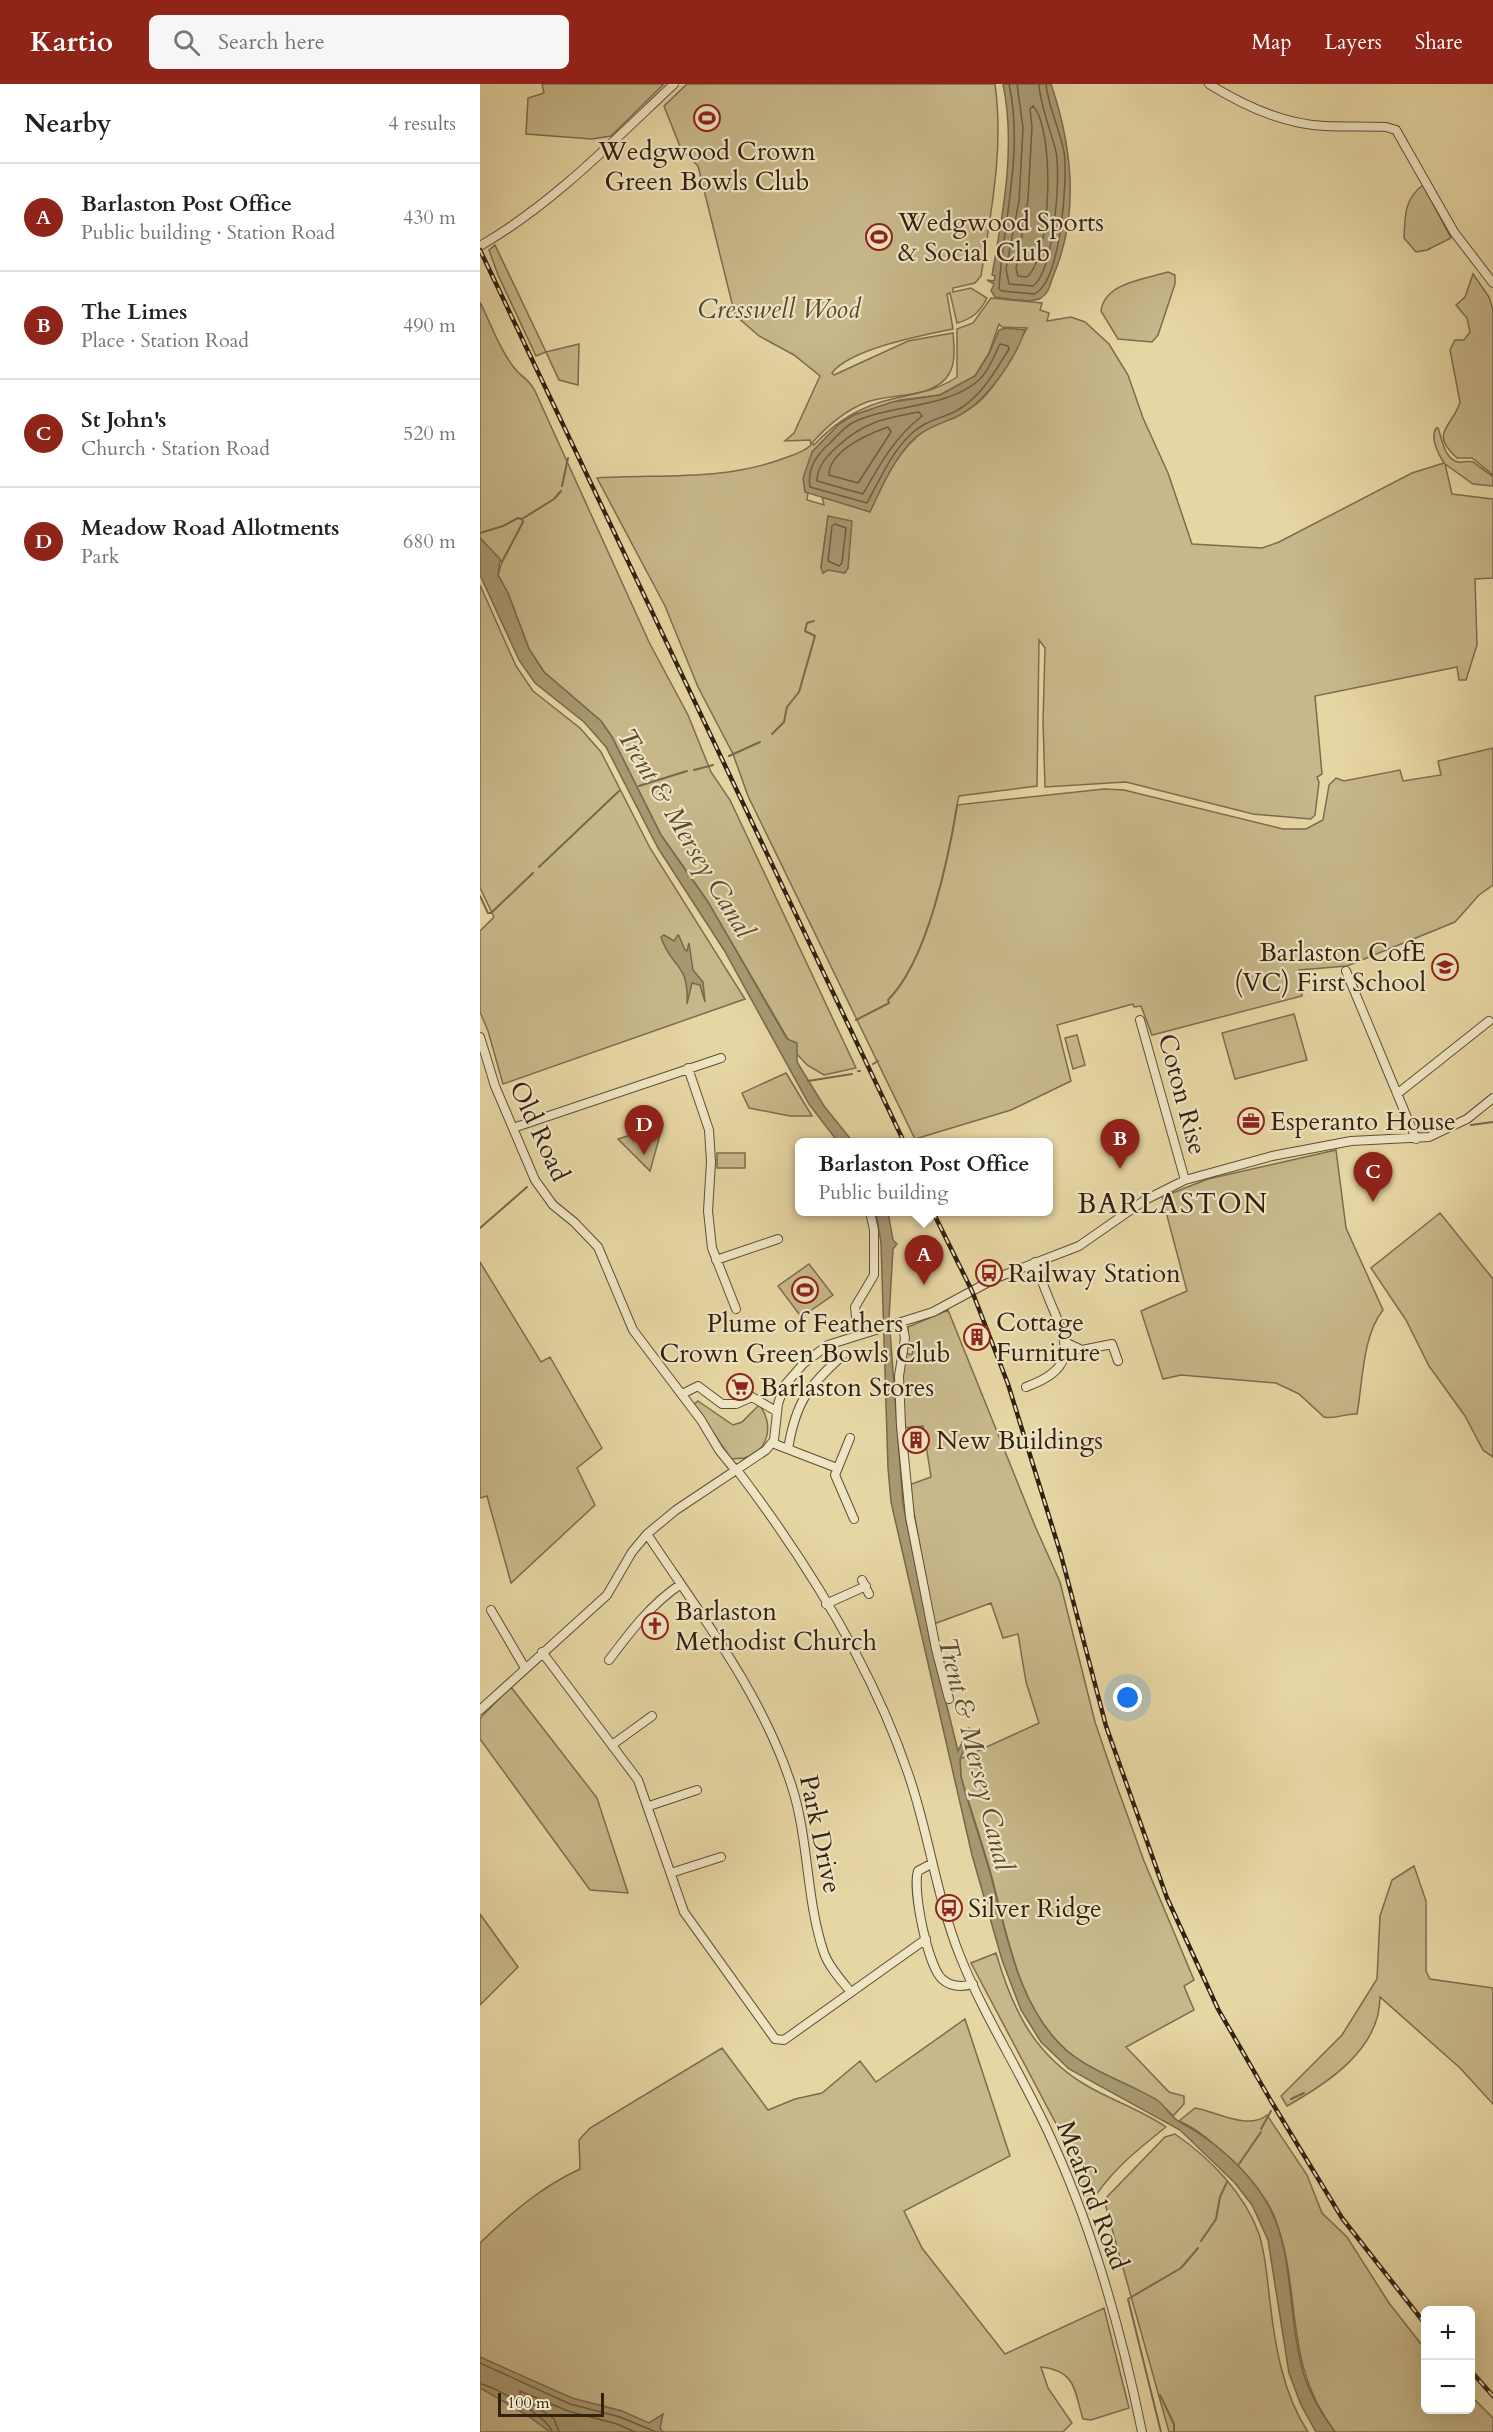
<!DOCTYPE html>
<html lang="en">
<head>
<meta charset="utf-8">
<style>
  body { margin:0; font-family:Cardo,serif; background:#f6f6f6; color:#202124 }
  .controls { position:absolute; right:18px; bottom:18px; display:grid; overflow:hidden; border-radius:9px; box-shadow:0 6px 24px #0002 }
  .controls button { width:54px; height:54px; display:grid; place-items:center; padding:0; border:0; border-bottom:2px solid #e0e0e0; background:#fff; color:#202124; font:30px sans-serif }
  .scale { position:absolute; left:18px; bottom:15px; width:106px; box-sizing:border-box; padding-left:6px; border:3px solid #312111; border-top:0; font-size:16px; line-height:21px; white-space:nowrap; color:#312111; -webkit-text-stroke:4px #efe4c3; paint-order:stroke }
  .you { position:absolute; left:648px; top:1614px; width:21px; height:21px; margin:-15px; border:4px solid #fff; border-radius:50%; background:#1a73e8; box-shadow:0 0 0 9px #1a73e833 }
  .badge { display:grid; place-items:center; width:39px; height:39px; border-radius:50%; background:#8f2418; color:#fff; font-size:20px; font-weight:700 }
  .pin { position:absolute; translate:-50% -50px; filter:drop-shadow(0 2px 3px #0008) }
  .pin::after { content:''; position:absolute; top:32px; width:21px; height:18px; background:inherit; clip-path:polygon(0 0,100% 0,50% 100%) }
  .popup { position:absolute; left:315px; top:1054px; width:258px; height:78px; box-sizing:border-box; display:grid; place-content:center; border-radius:9px; background:#fff; filter:drop-shadow(0 2px 4px #0005); font-size:20px; white-space:nowrap; color:#757577 }
  .popup b { font-size:22px; color:#202124 }
  .popup::after { content:''; position:absolute; left:50%; top:100%; margin-left:-12px; border:12px solid transparent; border-top-color:#fff }
  .list { margin:0; padding:0; list-style:none }
  h2 { display:flex; justify-content:space-between; align-items:center; height:78px; margin:0; padding:0 24px; font-size:26px }
  h2 small { font-size:20px; font-weight:400; color:#757577 }
  .list li { display:grid; grid-template-columns:39px 1fr auto; gap:18px; align-items:center; box-sizing:border-box; height:108px; padding:0 24px; border-top:2px solid #e0e0e0 }
  .list b { display:block; font-size:22px; white-space:nowrap }
  .list p { margin:0; font-size:20px; white-space:nowrap; color:#757577 }
  .list em { font-size:20px; font-style:normal; color:#757577 }
  .icon { flex:none; width:33px; height:33px; fill:none; stroke:currentColor; stroke-width:2; stroke-linecap:round; stroke-linejoin:round }
  .map { position:relative; flex:none; width:1013px; height:2348px; overflow:hidden }
  header { display:flex; align-items:center; gap:36px; box-sizing:border-box; height:84px; padding:0 30px; background:#8f2418; color:#fff }
  header strong { font-size:28px }
  nav { display:flex; gap:33px; margin-inline-start:auto; font-size:21px }
  .search { width:420px; height:54px; background:#f6f6f6; display:flex; align-items:center; gap:15px; box-sizing:border-box; padding:0 21px; border-radius:9px; color:#757577; font-size:22px }
  main { display:flex }
  aside { flex:1; background:#fff }
  .map>svg:first-child { display:block }
  .green { fill:#c7b78a; stroke:#7c6c4e; stroke-width:1.5; fill-rule:evenodd }
  .water { fill:#a89871; stroke:#78684b; stroke-width:1.5 }
  .lines { fill:none; stroke-linecap:round; stroke-linejoin:round }
  .shore { stroke:#6c5c41; stroke-width:1.5 }
  .stream { stroke:#78684b; stroke-width:2 }
  .minor-casing { stroke:#5e4e36; stroke-width:10 }
  .minor { stroke:#efe4c3; stroke-width:8 }
  .rail-casing { stroke:#312111; stroke-width:4.5 }
  .rail { stroke:#efe4c3; stroke-width:2; stroke-dasharray:7; stroke-linecap:butt }
  .labels { text-anchor:middle; stroke-width:4.5; stroke-linejoin:round; paint-order:stroke }
  .poi-label { font-size:26px; fill:#312111; stroke:#efe4c3; text-anchor:start }
  .park-label { font-size:26px; font-style:italic; fill:#56462f; stroke:#efe4c3 }
  .street-label { font-size:26px; fill:#312111; stroke:#efe4c3 }
  .water-label { font-size:27px; font-style:italic; fill:#5b4b33; stroke:#efe4c3 }
  .quarter-label { font-size:28px; letter-spacing:1.5px; fill:#312111; stroke:#efe4c3 }
</style>
</head>
<body>
<header>
<strong>Kartio</strong>
<div class="search"><svg class="icon" aria-label="search" viewBox="0 0 24 24"><circle cx="10" cy="10" r="6"/><path d="M15 15l6 6"/></svg>Search here</div>
<nav><a>Map</a><a>Layers</a><a>Share</a></nav>
</header>
<main>
<aside>
<h2>Nearby<small>4 results</small></h2>
<ul class="list">
<li><span class="badge">A</span><div><b>Barlaston Post Office</b><p>Public building · Station Road</p></div><em>430 m</em></li>
<li><span class="badge">B</span><div><b>The Limes</b><p>Place · Station Road</p></div><em>490 m</em></li>
<li><span class="badge">C</span><div><b>St John's</b><p>Church · Station Road</p></div><em>520 m</em></li>
<li><span class="badge">D</span><div><b>Meadow Road Allotments</b><p>Park</p></div><em>680 m</em></li>
</ul>
</aside>
<div class="map">
<svg width="1013" height="2348" viewBox="0 0 1013 2348">
  <rect width="100%" height="100%" fill="#e6d6a3"/>
  <filter id="stains"><feTurbulence type="fractalNoise" baseFrequency=".00333" numOctaves="4"/><feColorMatrix values="0 0 0 0 .2 0 0 0 0 .09 0 0 0 0 .02 0 0 0 .5 -.17"/></filter>
  <radialGradient id="worn" r=".72"><stop offset=".6" stop-color="#630" stop-opacity="0"/><stop offset="1" stop-color="#630" stop-opacity=".3"/></radialGradient>
  <!-- green -->
  <path class="green" d="M62,0H184L131,52L112,55L46,50L48,14L64,9Z
    M207,0H515C524,65 511,128 501,192L495,199L473,204V208L491,204L507,214C500,228 492,235 477,239L470,209L467,210L473,245C443,251 370,265 352,289L354,291L428,257L473,249C474,261 476,279 469,290C454,315 412,309 387,318C366,326 347,342 332,359L334,361C356,337 381,322 412,315C437,309 456,307 477,293V245L493,239L511,214L562,219L560,226L569,229L567,237L591,233L605,238L629,260L648,291L663,334L688,389L712,460L782,464L799,458L932,389L964,379C958,370 950,354 956,344H958C962,354 964,375 978,378C983,379 988,376 993,378L1013,393V402L993,400L965,380L972,410L1013,415V494L995,495L997,561L986,596H979L977,583L835,612L842,690L837,693L839,698L835,731L831,735L773,730L646,698L565,703L563,638L565,564L559,556L557,702L479,712L477,721L624,705L644,706L803,745H826L843,736L849,701L856,694L864,697L920,686L923,697L961,691L958,677L1013,664V801L999,811L975,838L867,882L819,886L822,912L672,951L661,922L654,923L653,920L577,941L591,997L531,1026L435,1055L268,712L253,670L218,603L185,522L117,394C180,390 241,397 302,375C312,371 323,369 331,361L330,356L305,357L314,349L340,292L314,271L279,252L255,231L218,82L201,65L184,22ZM519,240L522,243L547,244C533,268 520,298 500,317C484,332 464,335 447,345C419,363 403,398 390,427L342,413L344,421L327,416L328,409L325,408L342,358L350,350L374,331L420,316L460,311L495,292L509,269ZM348,433L371,437L368,484L364,489L348,485L343,489L341,483Z
    M943,101L971,154L947,166L936,168L924,154C925,132 924,115 943,101Z
    M15,161L66,268L99,260L98,301L79,296L66,268L56,272L18,191L9,166Z
    M688,188L695,191V200L678,251L672,258L638,255L621,227C624,199 665,195 688,188Z
    M993,190L1009,213L1013,226V391L992,374H977C948,348 973,343 980,318L970,266L975,256H984L990,248L987,234L976,221L985,213Z
    M0,218C11,240 20,267 36,286C44,295 48,294 55,307L169,558L208,631L231,688L250,716L376,984L344,991L327,981L316,969L228,818L181,751L132,653L121,637L64,588L49,565L28,509L18,491L22,478L0,454Z
    M0,501L36,582L53,607L100,644L121,668L170,764L265,915L23,1000L8,947L0,928V847L14,833L0,804Z
    M814,930L827,976L755,995L742,949Z
    M597,951L605,981L593,985L585,954Z
    M306,989L332,1032H310L269,1024L262,1009Z
    M183,1040L170,1087L138,1055Z
    M856,1066L866,1144L903,1226C882,1253 883,1297 877,1330C866,1329 854,1336 844,1333L819,1310L796,1299L701,1291L683,1295L661,1227L707,1207L682,1113L728,1095Z
    M237,1069H265V1084H237Z
    M960,1129L1013,1195V1373L1003,1366L985,1332L949,1282L926,1236L891,1184Z
    M0,1178L61,1278L70,1273L122,1364L97,1384L115,1421L31,1499L7,1412L0,1414Z
    M329,1180L353,1211L323,1232L319,1230L298,1202Z
    M468,1226L555,1442L580,1498L615,1638L635,1697L664,1777L714,1896L704,1902L714,1926L646,1963L689,2008L704,2012V2020L693,2032C668,2002 617,1994 585,1965C537,1921 527,1849 511,1790C502,1758 491,1726 481,1693L480,1675L559,1639L546,1598L538,1550L523,1554L511,1519L454,1540L429,1401L451,1393L443,1342L423,1344L422,1290L426,1269L432,1271L433,1266L427,1262L428,1243Z
    M218,1317L253,1341L262,1338L279,1321C294,1338 290,1368 264,1374C259,1375 255,1374 251,1375L214,1320Z
    M31,1603L117,1714L148,1809L110,1806L0,1655V1634Z
    M934,1782L946,1817V1887L950,1895L1013,1904V2020L980,1984L900,1913C900,1965 848,1999 807,2022L801,2012L862,1951L897,1895L900,1832L912,1796Z
    M0,1830L38,1883L0,1921Z
    M516,1869C532,1924 553,1969 604,2000C630,2016 660,2025 686,2043C657,2066 628,2089 609,2122L582,2051L491,1879Z
    M485,1935L530,2072L424,2127L442,2164L525,2270L624,2224L649,2324L611,2336L603,2335C594,2307 597,2287 561,2283L568,2304L592,2339L583,2348H0V2159C31,2129 61,2103 100,2085L99,2056L110,2044L242,1964L288,2026L315,2015L342,2009L380,1977L396,1998Z
    M715,2024C735,2027 768,2047 787,2031L827,2091L842,2129L867,2153L909,2219L945,2265L946,2326H990L991,2312L1013,2334V2348H855C802,2278 823,2209 795,2134C786,2111 767,2093 750,2076C734,2060 720,2046 699,2037Z
    M695,2050C730,2074 765,2110 779,2150C786,2172 787,2195 790,2218C795,2262 803,2310 828,2348H689L624,2116L685,2053Z"/>
  <!-- water -->
  <path class="water" d="M523,0H571C592,62 600,128 574,190C570,199 570,208 561,214C550,220 527,214 515,213L511,207L514,200L507,196L514,197L515,192L512,191C523,130 536,62 523,0Z
    M525,244L545,246C535,276 506,318 478,332C464,339 449,342 436,353C415,372 402,402 390,428L325,408L323,394L332,368L359,340L374,331L412,318L460,311L495,292L509,270L519,246Z
    M348,432L372,437L368,484L365,489L348,486L343,489L341,484Z
    M0,454L20,475L18,491L28,509L49,565L64,588L121,637L132,653L181,751L228,818L307,955L317,959V978L344,1022L373,1058H358L329,1020L244,866L178,764L126,663L104,638L55,599L39,576L0,491Z
    M184,851L194,857L198,851L199,852L205,866L207,867L209,859L213,886L223,898L225,918L220,901L212,899L207,920C209,877 191,885 181,853Z
    M396,1128H408L413,1156L417,1160L413,1165L409,1234L423,1420L450,1553L478,1667L489,1644L493,1647L480,1675L481,1693C490,1726 501,1757 510,1789C527,1849 537,1922 586,1966C613,1989 647,1998 677,2016C686,2022 690,2033 700,2038C732,2055 767,2085 786,2117C815,2166 807,2230 822,2284C828,2308 841,2329 855,2348H836L821,2321L809,2289L788,2156L772,2121L755,2099L700,2046L589,1985L561,1958L541,1926L522,1876L492,1771L411,1418L408,1384L401,1159Z
    M0,2273L92,2314L142,2327L169,2339L183,2330L180,2344L183,2348H70L47,2331L0,2304Z"/>
  <g class="lines">
    <!-- shore -->
    <path class="shore" d="M529,0C544,68 523,137 519,205L522,207L554,210C581,199 588,94 584,68C580,45 568,23 566,0
      M537,0L543,44L539,117L526,185L529,200L553,202C574,186 581,94 576,68C571,46 560,22 559,0
      M553,22C575,45 572,172 547,193L538,192L536,185L548,116L552,43L550,25Z
      M520,260L528,262L529,265C514,289 501,313 476,327C460,335 444,337 431,350C411,369 400,395 387,419L330,403C327,385 337,370 350,359C359,350 366,341 378,336C417,320 467,324 499,296C509,287 514,272 520,260Z
      M439,328L442,332C414,354 400,380 383,410L337,397C337,382 347,372 358,362C384,338 405,334 439,328Z
      M408,343L411,348L378,399L349,391C349,367 388,350 408,343Z
      M355,440L366,444L362,479L359,482L348,477L352,442Z
      M0,2279L90,2320L140,2333L176,2348
      M0,2300C14,2301 70,2335 72,2348
      M79,2348L74,2335L40,2311V2307L88,2327L137,2340L155,2348"/>
    <!-- stream -->
    <path class="stream" d="M82,402L88,374
      M0,449L23,442L38,434L42,435
      M22,478L43,438L42,435L74,415L81,407
      M292,650L304,638L307,623L319,608L335,552L325,547L327,539L334,537
      M249,672L280,658
      M214,686L233,681
      M159,702L207,687
      M59,783L139,707
      M0,812L8,829H11L53,789
      M376,936L409,919L408,916C447,877 468,777 477,722
      M393,980L398,977
      M378,987H380
      M328,997L372,990
      M991,1041L1013,1038
      M0,1144L47,1103
      M811,2015L824,2009
      M781,2045L791,2027
      M759,2080L781,2048
      M721,2157L736,2135L740,2113L747,2098
      M680,2311L694,2340V2348
      M681,2348L648,2215L701,2184L718,2164"/>
    <defs>
      <path id="minor" d="M729,0C764,22 803,40 845,42C866,43 886,42 906,43L916,46L974,148L1013,199
        M0,162C74,119 132,58 194,0
        M866,887L936,1055
        M660,936L705,1096
        M0,953L15,1002L55,1096L73,1121L94,1138L118,1163L153,1246L221,1336L239,1366L256,1387
        M208,984L229,1046L231,1078L228,1127L232,1164L256,1225
        M917,1010L1009,937
        M33,1044L241,974
        M236,1176L298,1155
        M422,1239L425,1254L419,1292L421,1342L430,1433L456,1565L469,1615
        M378,1250L375,1223L394,1191V1146L390,1128
        M587,1259L602,1266L632,1260L638,1277
        M546,1303C592,1286 591,1267 574,1227C567,1211 561,1195 555,1178
        M202,1310L218,1302L242,1320H256L272,1313L296,1327
        M370,1354L355,1391L374,1435
        M292,1359L357,1384
        M308,1365C316,1317 328,1303 363,1271
        M257,1386C326,1477 391,1580 428,1689C449,1749 456,1812 480,1872C506,1937 546,1996 574,2061C615,2152 642,2250 662,2348
        M167,1450C220,1530 283,1611 312,1703C329,1756 326,1817 344,1869C349,1883 361,1896 370,1907
        M382,1496L389,1510
        M346,1520L386,1502
        M11,1526L45,1584
        M62,1568L158,1696L204,1828L295,1955L304,1956L446,1855
        M129,1576C150,1548 171,1520 201,1500
        M0,1626L127,1511L152,1468L167,1450L196,1426L286,1366L294,1356L298,1320L304,1302L324,1279L348,1261L453,1228L516,1194L599,1162L665,1116L705,1096L792,1072L871,1057L949,1053L987,1035L1013,1014
        M132,1661L172,1632
        M169,1722L217,1706
        M451,1780L438,1787C432,1806 448,1882 462,1895C471,1903 483,1903 493,1900
        M191,1789L241,1773"/>
    </defs>
    <!-- minor casing -->
    <use href="#minor" class="minor-casing"/>
    <!-- minor -->
    <use href="#minor" class="minor"/>
    <defs>
      <path id="rail" d="M0,166L424,1058
        M453,1128L492,1207L528,1300L581,1471L626,1642L687,1814L738,1925L791,2017L862,2134L946,2241
        M990,2286L1013,2312"/>
    </defs>
    <!-- rail casing -->
    <use href="#rail" class="rail-casing"/>
    <!-- rail -->
    <use href="#rail" class="rail"/>
  </g>
  <!-- icons -->
  <defs>
    <symbol id="stadium-ring" viewBox="-11 -11 22 22"><circle r="9.5" fill="#efe4c3" stroke="#8f2418" stroke-width="1.5"/><path d="M0-5a6.5 5 0 1 0 0 10a6.5 5 0 1 0 0-10ZM-3.5-1.8h7v3.6h-7Z" fill="#8f2418"/></symbol>
    <symbol id="school-ring" viewBox="-11 -11 22 22"><circle r="9.5" fill="#efe4c3" stroke="#8f2418" stroke-width="1.5"/><path d="M0-5L7-2L0 1L-7-2ZM-4 1L0 2.5L4 1V4Q0 6-4 4Z" fill="#8f2418"/></symbol>
    <symbol id="office-ring" viewBox="-11 -11 22 22"><circle r="9.5" fill="#efe4c3" stroke="#8f2418" stroke-width="1.5"/><path d="M-6-3h4V-5.5h4V-3h4V5H-6ZM-1-4.5V-3h2v-1.5ZM-6 0V1H6V0Z" fill="#8f2418"/></symbol>
    <symbol id="bus-ring" viewBox="-11 -11 22 22"><circle r="9.5" fill="#efe4c3" stroke="#8f2418" stroke-width="1.5"/><path d="M-5-6H5V4H4V6H2V4H-2V6H-4V4H-5ZM-3.5-4V0h7V-4ZM-3.5 1.2v1.5H-2V1.2ZM2 1.2v1.5H3.5V1.2Z" fill="#8f2418"/></symbol>
    <symbol id="building-ring" viewBox="-11 -11 22 22"><circle r="9.5" fill="#efe4c3" stroke="#8f2418" stroke-width="1.5"/><path d="M-4-6H4V6H1V3H-1V6H-4ZM-2.5-4.3h1.7v1.8h-1.7ZM.8-4.3h1.7v1.8H.8ZM-2.5-1h1.7V.8h-1.7ZM.8-1h1.7V.8H.8Z" fill="#8f2418"/></symbol>
    <symbol id="supermarket-ring" viewBox="-11 -11 22 22"><circle r="9.5" fill="#efe4c3" stroke="#8f2418" stroke-width="1.5"/><path d="M-6-5.5h2.5l.6 2H6L4.5 2H-2.5L-4.4-4H-6ZM-1.5 3.2a1.3 1.3 0 1 0 .1 0ZM3 3.2a1.3 1.3 0 1 0 .1 0Z" fill="#8f2418"/></symbol>
    <symbol id="church-ring" viewBox="-11 -11 22 22"><circle r="9.5" fill="#efe4c3" stroke="#8f2418" stroke-width="1.5"/><path d="M-1.2-6h2.4v3.5h3.3v2.4h-3.3V6h-2.4V-.1h-3.3v-2.4h3.3Z" fill="#8f2418"/></symbol>
  </defs>
  <g fill-rule="evenodd">
    <use href="#stadium-ring" x="212" y="19" width="30" height="30"/>
    <use href="#stadium-ring" x="384" y="138" width="30" height="30"/>
    <use href="#school-ring" x="950" y="868" width="30" height="30"/>
    <use href="#office-ring" x="756" y="1022" width="30" height="30"/>
    <use href="#bus-ring" x="494" y="1174" width="30" height="30"/>
    <use href="#stadium-ring" x="310" y="1191" width="30" height="30"/>
    <use href="#building-ring" x="482" y="1238" width="30" height="30"/>
    <use href="#supermarket-ring" x="245" y="1288" width="30" height="30"/>
    <use href="#building-ring" x="421" y="1341" width="30" height="30"/>
    <use href="#church-ring" x="160" y="1527" width="30" height="30"/>
    <use href="#bus-ring" x="454" y="1809" width="30" height="30"/>
  </g>
  <g class="labels">
    <!-- poi labels -->
    <g class="poi-label">
      <text x="227" y="76" text-anchor="middle">Wedgwood Crown<tspan x="227" dy="30">Green Bowls Club</tspan></text>
      <text x="418" y="147">Wedgwood Sports<tspan x="418" dy="30">&amp; Social Club</tspan></text>
      <text x="946" y="877" text-anchor="end">Barlaston CofE<tspan x="946" dy="30">(VC) First School</tspan></text>
      <text x="790" y="1046">Esperanto House</text>
      <text x="528" y="1198">Railway Station</text>
      <text x="516" y="1247">Cottage<tspan x="516" dy="30">Furniture</tspan></text>
      <text x="325" y="1248" text-anchor="middle">Plume of Feathers<tspan x="325" dy="30">Crown Green Bowls Club</tspan></text>
      <text x="280" y="1312">Barlaston Stores</text>
      <text x="456" y="1365">New Buildings</text>
      <text x="195" y="1536">Barlaston<tspan x="195" dy="30">Methodist Church</tspan></text>
      <text x="488" y="1833">Silver Ridge</text>
    </g>
    <!-- park labels -->
    <g class="park-label">
      <text x="299" y="234">Cresswell Wood</text>
    </g>
    <!-- street labels -->
    <g class="street-label">
      <text transform="translate(703 1010) rotate(75)" y="9">Coton Rise</text>
      <text transform="translate(60 1047) rotate(65)" y="9">Old Road</text>
      <text transform="translate(341 1750) rotate(78)" y="9">Park Drive</text>
      <text transform="translate(613 2111) rotate(69)" y="9">Meaford Road</text>
    </g>
    <!-- water labels -->
    <g class="water-label">
      <text transform="translate(206 749) rotate(59)" y="9">Trent &amp; Mersey Canal</text>
      <text transform="translate(496 1670) rotate(76)" y="9">Trent &amp; Mersey Canal</text>
    </g>
    <!-- quarter labels -->
    <g class="quarter-label">
      <text x="693" y="1129">BARLASTON</text>
    </g>
  </g>
  <rect width="100%" height="100%" filter="url(#stains)"/>
  <rect width="100%" height="100%" fill="url(#worn)"/>
</svg>
<div class="controls">
<button>+</button>
<button>−</button>
</div>
<div class="scale">100 m</div>
<div class="you"></div>
<div class="pin badge" style="left:444px;top:1201px">A</div>
<div class="popup"><b>Barlaston Post Office</b>Public building</div>
<div class="pin badge" style="left:640px;top:1085px">B</div>
<div class="pin badge" style="left:893px;top:1118px">C</div>
<div class="pin badge" style="left:164px;top:1071px">D</div>
</div>
</main>
</body>
</html>
